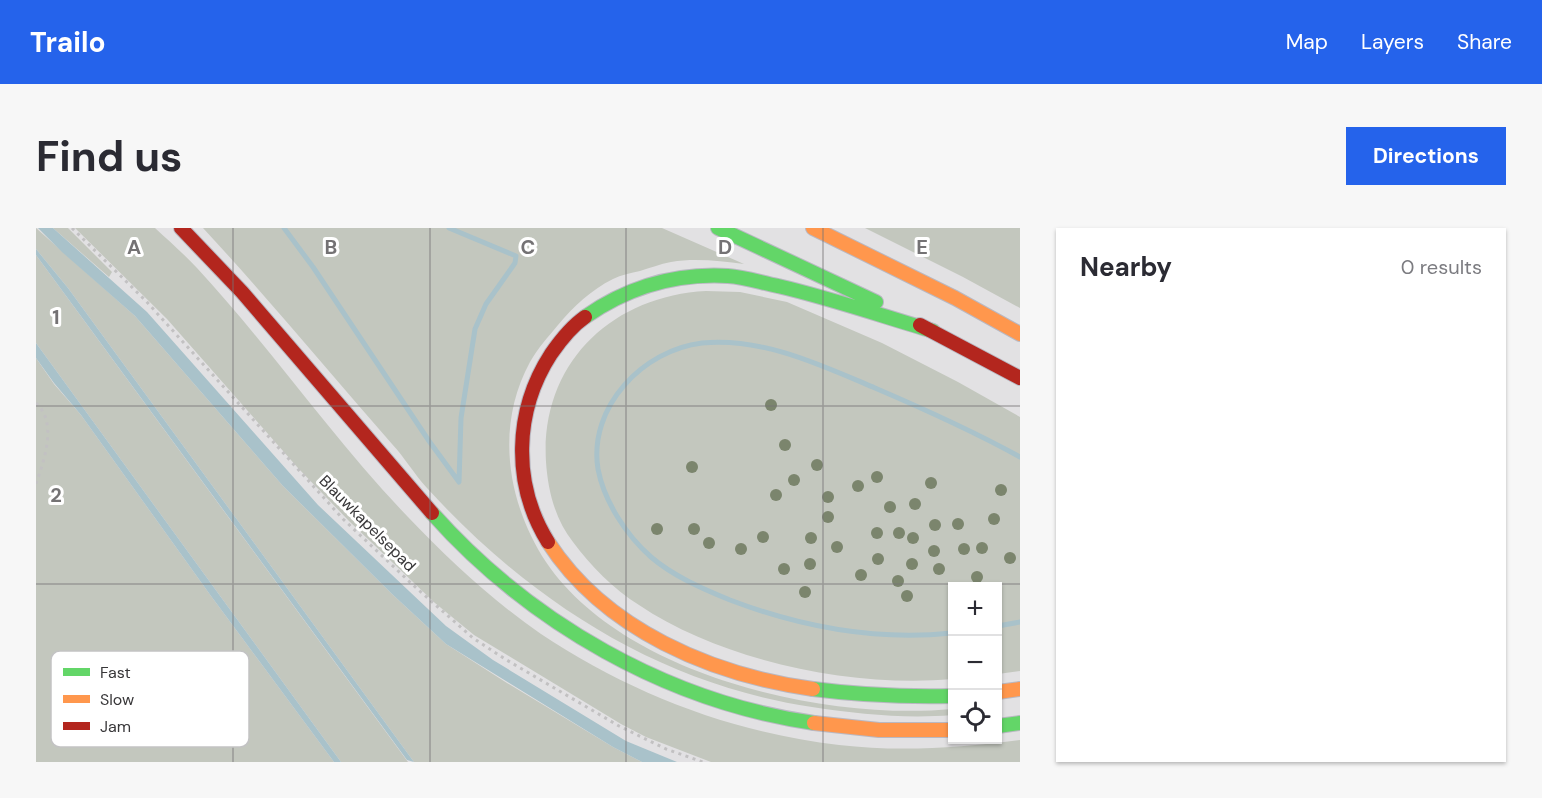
<!DOCTYPE html>
<html lang="en">
<head>
<meta charset="utf-8">
<style>
  body { margin:0; font-family:"DM Sans",sans-serif; background:#f7f7f7; color:#2b2b33 }
  .controls { position:absolute; right:18px; bottom:18px; display:grid; overflow:hidden; border-radius:0px; box-shadow:0 2px 4px #0004 }
  .controls button { width:54px; height:54px; display:grid; place-items:center; padding:0; border:0; border-bottom:2px solid #e1e1e2; background:#fff; color:#2b2b33; font:30px sans-serif }
  .list { margin:0; padding:0; list-style:none }
  h2 { display:flex; justify-content:space-between; align-items:center; height:78px; margin:0; padding:0 24px; font-size:26px }
  h2 small { font-size:20px; font-weight:400; color:#7c7c81 }
  .icon { flex:none; width:33px; height:33px; fill:none; stroke:currentColor; stroke-width:2; stroke-linecap:round; stroke-linejoin:round }
  .map { position:relative; flex:none; width:984px; height:534px; overflow:hidden; border-radius:0px }
  header { display:flex; align-items:center; gap:36px; box-sizing:border-box; height:84px; padding:0 30px; background:#2563eb; color:#fff }
  header strong { font-size:28px }
  nav { display:flex; gap:33px; margin-inline-start:auto; font-size:21px }
  .intro { display:flex; align-items:center; justify-content:space-between; box-sizing:border-box; height:144px; padding:0 36px }
  h1 { margin:0; font-size:42px }
  .button { padding:15px 27px; border-radius:0px; background:#2563eb; color:#fff; font-size:21px; font-weight:700 }
  main { display:flex; gap:36px; padding:0 36px }
  aside { flex:1; background:#fff; border-radius:0px; box-shadow:0 2px 4px #0004 }
  .map>svg:first-child { display:block }
  .green { fill:#c3c7be }
  .water { fill:#a9c2ca }
  .lines { fill:none; stroke-linecap:round; stroke-linejoin:round }
  .stream { stroke:#a9c2ca; stroke-width:5 }
  .fast-casing { stroke:#b9b8c2; stroke-width:16 }
  .slow-casing { stroke:#b9b8c2; stroke-width:16 }
  .jam-casing { stroke:#b9b8c2; stroke-width:16 }
  .path { stroke:#c2c1c2; stroke-width:3; stroke-dasharray:3 4.5; stroke-linecap:butt }
  .fast { stroke:#63d668; stroke-width:14 }
  .slow { stroke:#ff974d; stroke-width:14 }
  .jam { stroke:#b3261e; stroke-width:14 }
  .tree { fill:#7b856d }
  .grid { fill:none; stroke:#747274; stroke-width:1.5; stroke-opacity:0.55 }
  .labels { text-anchor:middle; stroke-width:6; stroke-linejoin:round; paint-order:stroke }
  .street-label { font-size:16px; fill:#383739; stroke:#fff }
  .key { fill:#fff; stroke:#c3c3c4; stroke-width:1.5 }
  .key-label { font-size:16px; fill:#383739 }
  .grid-label { font-size:20px; text-anchor:middle; font-weight:bold; fill:#747274; stroke:#fff; stroke-width:6; stroke-linejoin:round; paint-order:stroke }
</style>
</head>
<body>
<header>
<strong>Trailo</strong>
<nav><a>Map</a><a>Layers</a><a>Share</a></nav>
</header>
<div class="intro"><h1>Find us</h1><a class="button">Directions</a></div>
<main>
<div class="map">
<svg width="984" height="534" viewBox="0 0 984 534">
  <rect width="100%" height="100%" fill="#e2e1e3"/>
  <!-- green -->
  <path class="green" d="M0,0L99,88L247,258L356,366L410,416L471,455L577,519L606,534H378L32,60L0,21Z
    M17,0H32L76,44L73,49Z
    M39,0H119C133,13 148,26 161,40C235,120 297,211 372,289C412,331 457,373 505,406C593,465 697,505 803,517C863,524 924,520 984,512V534H675L610,509L585,496L438,407L399,375L313,293L262,240L131,91Z
    M167,0H626L708,36C684,33 659,30 635,34C624,36 614,40 604,43C595,45 585,47 577,51C555,62 538,78 522,97C512,109 502,120 494,134C459,198 471,275 510,334C586,447 788,493 916,481V487C870,491 822,486 776,479C623,456 494,373 391,260C378,246 369,230 356,216C293,144 232,70 167,0Z
    M829,0H984V80L927,49Z
    M0,27L372,534H305L0,115Z
    M670,63L704,64L751,74L846,115L922,154L984,189V443L962,446V358H916V451C817,460 686,433 603,377C577,361 555,338 537,314C519,291 512,263 510,234C504,136 575,68 670,63Z
    M0,130L18,156L45,187L175,368L298,534H0Z"/>
  <!-- water -->
  <path class="water" d="M2,0H17L111,84L282,277L410,398L457,432L590,513L641,534H606L577,519L410,416L356,366L247,258L99,88L26,24Z
    M0,21L32,60L378,534L371,532L0,27Z
    M0,115L305,534H298L175,368L45,187L18,155L0,130Z"/>
  <g class="lines">
    <!-- stream -->
    <path class="stream" d="M248,0L277,39L393,213L423,254L425,190L439,101L450,76L479,35L480,28L413,0
      M962,398L984,394
      M916,405C840,413 765,399 694,372C667,361 637,348 615,329C590,307 568,273 562,241C552,179 607,122 666,115C726,109 785,137 839,160C888,181 937,203 984,229"/>
    <defs>
      <path id="fast" d="M682,0L840,74
        M549,89C592,59 640,45 692,48C709,49 726,55 742,58C794,70 846,88 897,103
        M396,285C494,395 632,474 778,495
        M777,461C823,467 869,469 916,468
        M962,498L984,495"/>
      <path id="slow" d="M777,0L919,70L984,106
        M512,314C569,402 676,447 777,461
        M962,464L984,461
        M778,495L843,502H916"/>
      <path id="jam" d="M145,0L206,64L396,285
        M884,97L984,150
        M512,314C476,256 478,183 515,126C524,113 536,98 549,89"/>
    </defs>
    <!-- fast casing -->
    <use href="#fast" class="fast-casing"/>
    <!-- slow casing -->
    <use href="#slow" class="slow-casing"/>
    <!-- jam casing -->
    <use href="#jam" class="jam-casing"/>
    <!-- path -->
    <path class="path" d="M36,0L110,73L307,291L377,357L437,410L469,431L583,498L630,521L667,534
      M0,175C22,195 8,232 0,256"/>
    <!-- fast -->
    <use href="#fast" class="fast"/>
    <!-- slow -->
    <use href="#slow" class="slow"/>
    <!-- jam -->
    <use href="#jam" class="jam"/>
  </g>
  <!-- trees -->
  <g class="tree">
    <circle cx="735" cy="177" r="6"/>
    <circle cx="749" cy="217" r="6"/>
    <circle cx="781" cy="237" r="6"/>
    <circle cx="656" cy="239" r="6"/>
    <circle cx="841" cy="249" r="6"/>
    <circle cx="758" cy="252" r="6"/>
    <circle cx="895" cy="255" r="6"/>
    <circle cx="822" cy="258" r="6"/>
    <circle cx="965" cy="262" r="6"/>
    <circle cx="740" cy="267" r="6"/>
    <circle cx="792" cy="269" r="6"/>
    <circle cx="879" cy="276" r="6"/>
    <circle cx="854" cy="279" r="6"/>
    <circle cx="792" cy="289" r="6"/>
    <circle cx="958" cy="291" r="6"/>
    <circle cx="922" cy="296" r="6"/>
    <circle cx="899" cy="297" r="6"/>
    <circle cx="621" cy="301" r="6"/>
    <circle cx="658" cy="301" r="6"/>
    <circle cx="841" cy="305" r="6"/>
    <circle cx="863" cy="305" r="6"/>
    <circle cx="727" cy="309" r="6"/>
    <circle cx="775" cy="310" r="6"/>
    <circle cx="877" cy="310" r="6"/>
    <circle cx="673" cy="315" r="6"/>
    <circle cx="801" cy="319" r="6"/>
    <circle cx="946" cy="320" r="6"/>
    <circle cx="705" cy="321" r="6"/>
    <circle cx="928" cy="321" r="6"/>
    <circle cx="898" cy="323" r="6"/>
    <circle cx="974" cy="330" r="6"/>
    <circle cx="842" cy="331" r="6"/>
    <circle cx="774" cy="336" r="6"/>
    <circle cx="876" cy="336" r="6"/>
    <circle cx="748" cy="341" r="6"/>
    <circle cx="903" cy="341" r="6"/>
    <circle cx="825" cy="347" r="6"/>
    <circle cx="941" cy="349" r="6"/>
    <circle cx="862" cy="353" r="6"/>
    <circle cx="769" cy="364" r="6"/>
    <circle cx="871" cy="368" r="6"/>
  </g>
  <!-- grid -->
  <path class="grid" d="M197,0V534M394,0V534M590,0V534M787,0V534M0,178H984M0,356H984"/>
  <g class="labels">
    <!-- street labels -->
    <g class="street-label">
      <text transform="translate(332 295) rotate(45)" y="6">Blauwkapelsepad</text>
    </g>
  </g>
  <!-- legend -->
  <rect x="15" y="423" width="198" height="96" rx="9" class="key"/>
  <rect x="27" y="440" width="27" height="8" fill="#63d668"/>
  <rect x="27" y="467" width="27" height="8" fill="#ff974d"/>
  <rect x="27" y="494" width="27" height="8" fill="#b3261e"/>
  <g class="key-label">
    <text x="64" y="450">Fast</text>
    <text x="64" y="477">Slow</text>
    <text x="64" y="504">Jam</text>
  </g>
  <g class="grid-label">
    <text x="98" y="26">A</text>
    <text x="295" y="26">B</text>
    <text x="492" y="26">C</text>
    <text x="689" y="26">D</text>
    <text x="886" y="26">E</text>
    <text x="20" y="96">1</text>
    <text x="20" y="274">2</text>
  </g>
</svg>
<div class="controls">
<button>+</button>
<button>−</button>
<button><svg class="icon" aria-label="locate" viewBox="0 0 24 24"><circle cx="12" cy="12" r="6"/><path d="M12 2v4M12 18v4M2 12h4M18 12h4"/></svg></button>
</div>
</div>
<aside>
<h2>Nearby<small>0 results</small></h2>
<ul class="list">
</ul>
</aside>
</main>
</body>
</html>
